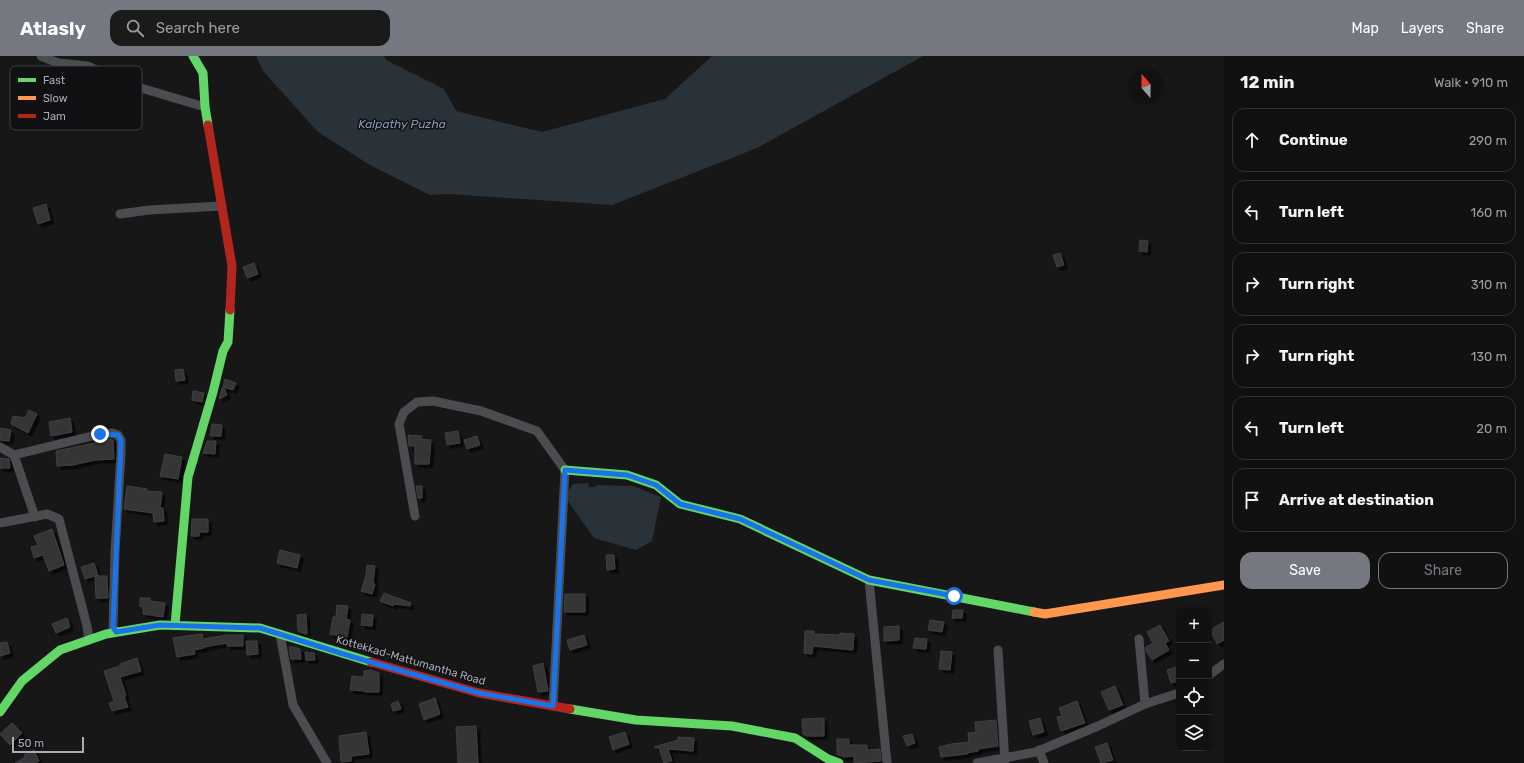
<!DOCTYPE html>
<html lang="en">
<head>
<meta charset="utf-8">
<style>
  body { margin:0; font-family:Rubik,sans-serif; background:#1a1a1a; color:#f1f3f6 }
  .controls { position:absolute; right:12px; bottom:12px; display:grid; overflow:hidden; border-radius:8px; box-shadow:0 4px 16px #0002 }
  .controls button { width:36px; height:36px; display:grid; place-items:center; padding:0; border:0; border-bottom:1px solid #303131; background:#111; color:#f1f3f6; font:20px sans-serif }
  .compass { position:absolute; left:1128px; top:12px; width:36px; height:36px; border-radius:50%; background:#111; box-shadow:0 4px 16px #0002; rotate:340deg }
  .scale { position:absolute; left:12px; bottom:10px; width:72px; box-sizing:border-box; padding-left:4px; border:2px solid #a8adb8; border-top:0; font-size:11px; line-height:14px; white-space:nowrap; color:#a8adb8; -webkit-text-stroke:3px #111113; paint-order:stroke }
  .stop { position:absolute; width:12px; height:12px; margin:-9px; border:3px solid #1a73e8; border-radius:50%; background:#fff }
  .stop.end { background:#1a73e8; border-color:#fff; box-shadow:0 1px 4px #0008 }
  .list { margin:0; padding:0; list-style:none }
  h2 { display:flex; justify-content:space-between; align-items:center; height:52px; margin:0; padding:0 16px; font-size:17px }
  h2 small { font-size:13px; font-weight:400; color:#9c9d9f }
  .list li { display:grid; grid-template-columns:26px 1fr auto; gap:12px; align-items:center; box-sizing:border-box; height:64px; margin:0 8px 8px; padding:0 8px; border:1px solid #303131; border-radius:12px }
  .list b { display:block; font-size:15px; white-space:nowrap }
  .list em { font-size:13px; font-style:normal; color:#9c9d9f }
  .actions { display:flex; gap:8px; padding:12px 16px }
  .actions a { flex:1; padding:9px 0; border:1px solid #757880; border-radius:12px; text-align:center; font-size:14px; color:#757880 }
  .actions .main { background:#757880; color:#fff }
  .icon { flex:none; width:22px; height:22px; fill:none; stroke:currentColor; stroke-width:2; stroke-linecap:round; stroke-linejoin:round }
  .map { position:relative; flex:none; width:1224px; height:707px; overflow:hidden }
  header { display:flex; align-items:center; gap:24px; box-sizing:border-box; height:56px; padding:0 20px; background:#757880; color:#fff }
  header strong { font-size:19px }
  nav { display:flex; gap:22px; margin-inline-start:auto; font-size:14px }
  .search { width:280px; height:36px; background:#1a1a1a; display:flex; align-items:center; gap:10px; box-sizing:border-box; padding:0 14px; border-radius:12px; color:#9c9d9f; font-size:15px }
  main { display:flex }
  aside { flex:1; background:#111 }
  .map>svg:first-child { display:block }
  .water { fill:#2a3239 }
  .building { fill:#353536; stroke:#3f4043; filter:url(#shadow) }
  .lines { fill:none; stroke-linecap:round; stroke-linejoin:round }
  .street { stroke:#4b4c50; stroke-width:9 }
  .fast { stroke:#63d668; stroke-width:9 }
  .slow { stroke:#ff974d; stroke-width:9 }
  .jam { stroke:#b3261e; stroke-width:9 }
  .route { stroke:#1a73e8; stroke-width:5 }
  .labels { text-anchor:middle; stroke-width:3; stroke-linejoin:round; paint-order:stroke }
  .street-label { font-size:11px; fill:#a8adb8; stroke:#111113 }
  .water-label { font-size:12px; font-style:italic; fill:#7f9bb3; stroke:#111113 }
  .key { fill:#111113; stroke:#3e4045; stroke-width:1 }
  .key-label { font-size:11px; fill:#a8adb8 }
</style>
</head>
<body>
<header>
<strong>Atlasly</strong>
<div class="search"><svg class="icon" aria-label="search" viewBox="0 0 24 24"><circle cx="10" cy="10" r="6"/><path d="M15 15l6 6"/></svg>Search here</div>
<nav><a>Map</a><a>Layers</a><a>Share</a></nav>
</header>
<main>
<div class="map">
<svg width="1224" height="707" viewBox="0 0 1224 707">
  <defs>
    <filter id="shadow"><feDropShadow dx="3.5" dy="3.5" stdDeviation="0" flood-color="#0009"/></filter>
  </defs>
  <rect width="100%" height="100%" fill="#171717"/>
  <!-- water -->
  <path class="water" d="M256,0H384L386,4L444,33L456,55L542,76L665,43L712,0H923L757,92L612,149L448,138L430,139L370,109L318,76L263,15Z
    M589,427L588,431H595L597,429L633,430L661,441L652,485L636,494L594,482L565,441L573,428Z"/>
  <!-- building -->
  <path class="building" d="M46,148L50,164L38,168L33,152Z
    M1140,184L1148,185L1147,196L1139,195Z
    M1060,197L1064,209L1057,211L1053,199Z
    M254,207L258,218L247,222L243,211Z
    M183,313L185,324L176,325L175,314Z
    M225,323L236,327L233,334L223,331Z
    M222,332H224L227,339L219,343Z
    M193,335L204,337L202,346L192,344Z
    M29,354L37,358L28,377L11,368L13,360L25,362Z
    M70,362L72,376L51,380L49,366Z
    M212,368L222,369L221,380H210Z
    M0,372L11,374L9,385L0,384Z
    M458,375L460,387L447,389L445,377Z
    M408,379L422,380L421,383L431,384L429,408H415V390H409Z
    M477,380L480,389L467,393L464,384Z
    M111,383L113,384L114,403L95,404L73,409L57,410L56,395L95,387V385L101,384Z
    M207,385H216L215,398L203,397Z
    M165,398L182,401L178,423L160,420Z
    M0,402L9,403L10,412H0Z
    M127,430L147,433L146,435L162,436L160,452H163L164,465L154,466L153,457L124,453Z
    M416,430H422V442H418Z
    M192,463H208V476H199V480H191Z
    M52,473L64,509L49,515L43,499L34,502L31,491L38,489L34,480Z
    M280,494L300,499L297,512L277,507Z
    M606,499H614L615,513L607,514Z
    M94,507L98,519L85,523L81,511Z
    M367,509L375,510L373,527L375,528L372,538L361,535L366,519Z
    M95,520H107L108,542H96Z
    M384,537L411,547L410,550L394,548L393,550L380,545Z
    M565,538H585V556H564Z
    M140,542H150V545L165,547L163,561L143,558V551L140,550Z
    M337,549L348,550L346,563L350,564L347,581L330,578L333,561H336Z
    M953,554H963L962,562H952Z
    M306,558L307,578H305L298,575L297,559Z
    M362,558L373,559L372,570L361,569Z
    M67,562L70,571L56,577L52,568Z
    M930,564L944,566L942,576L928,574Z
    M1224,566V584L1217,588L1210,574Z
    M1160,569L1169,585L1165,587L1169,594L1152,604L1146,595V591L1153,587L1147,576Z
    M899,570V584L884,585V571Z
    M805,575H814V578L840,579V577L854,578L853,594L813,590L812,598L804,597Z
    M200,578H202L203,583L227,579H243V590H227V587L204,591V592L194,594L195,598L177,601L173,582Z
    M584,579L587,589L570,594L567,584Z
    M915,582L927,583L926,593L913,592Z
    M246,585H257L258,598L247,599Z
    M7,586L10,597L0,600V587Z
    M289,591H294L300,593L301,603H291Z
    M941,595L952,596L950,614L939,613Z
    M305,596L314,597L315,604H306Z
    M137,602L141,615L120,621L126,640L124,641L128,651L112,655L109,647L114,645L104,615L120,610V608Z
    M543,607L548,635L538,636L533,610Z
    M1179,610V625L1171,627L1167,614Z
    M371,614L379,617V636H365V635L350,634L352,620L364,621V615Z
    M1115,630L1123,649L1109,654L1101,636Z
    M435,642L440,658L424,664L419,648Z
    M398,645L401,653L393,655L391,648Z
    M1077,645L1085,667L1061,675L1057,661L1062,660L1059,652Z
    M824,662V680H807L803,678L802,663Z
    M1040,662L1044,676L1033,679L1029,665Z
    M996,664L998,690L978,693V695L967,697V698L941,701L939,691L951,688L969,686L968,677L976,676L975,666Z
    M12,667L22,677L10,689L0,678Z
    M476,670L478,707H458L456,671Z
    M366,676L369,698L351,700V705L341,706L339,680Z
    M625,676L629,688L613,694L609,681Z
    M912,678L915,687L907,690L903,680Z
    M678,681L694,682L693,695L668,693L672,705L664,707L659,692L654,691L678,684Z
    M837,683H849V689H867V694L880,693L881,705L854,707V700L844,701L837,698Z
    M1107,687L1113,704L1101,707L1095,691Z
    M34,694L39,705L35,707H15L25,701L24,699Z"/>
  <g class="lines">
    <!-- street -->
    <path class="street" d="M41,0L58,7L88,10L124,27L205,51
      M120,158L149,154L222,150
      M0,391L14,399L35,461
      M14,399L100,378L112,377L118,379L121,384V398L115,496L113,571L116,576
      M415,460L399,368L404,356L417,346L433,345L481,355L537,375L565,414L553,650
      M0,467L47,458L59,463L87,570L89,584
      M869,524L887,707
      M280,578L293,649L327,707
      M1139,583L1145,648
      M998,594L1005,707
      M1209,619L1224,608
      M1039,694L1044,707
      M977,707L1036,696L1098,670L1145,648L1179,637"/>
    <!-- fast -->
    <path class="fast" d="M193,0L203,17L205,51L208,69
      M565,414L627,419L656,429L680,448L740,463L869,524L1034,556
      M175,569L188,421L213,336L223,295L228,286L230,254
      M570,653L636,664L732,670L795,682L828,703L839,707
      M0,656L22,625L60,594L106,578L160,569L260,572L371,606"/>
    <!-- slow -->
    <path class="slow" d="M1034,556L1045,558L1224,529"/>
    <!-- jam -->
    <path class="jam" d="M208,69L232,210L230,254
      M371,606L479,637L570,653"/>
  </g>
  <g class="lines">
    <!-- route -->
    <path class="route" d="M100,378L118,379L121,384L113,571L116,576L160,569L260,572L353,601L479,637L553,650L565,414L627,419L656,429L680,448L740,463L869,524L954,540"/>
  </g>
  <g class="labels">
    <!-- street labels -->
    <g class="street-label">
      <text transform="translate(411 604) rotate(16)" y="4">Kottekkad-Mattumantha Road</text>
    </g>
    <!-- water labels -->
    <g class="water-label">
      <text x="402" y="72">Kalpathy Puzha</text>
    </g>
  </g>
  <!-- legend -->
  <rect x="10" y="10" width="132" height="64" rx="6" class="key"/>
  <rect x="18" y="22" width="18" height="4" fill="#63d668"/>
  <rect x="18" y="40" width="18" height="4" fill="#ff974d"/>
  <rect x="18" y="58" width="18" height="4" fill="#b3261e"/>
  <g class="key-label">
    <text x="43" y="28">Fast</text>
    <text x="43" y="46">Slow</text>
    <text x="43" y="64">Jam</text>
  </g>
</svg>
<div class="controls">
<button>+</button>
<button>−</button>
<button><svg class="icon" aria-label="locate" viewBox="0 0 24 24"><circle cx="12" cy="12" r="6"/><path d="M12 2v4M12 18v4M2 12h4M18 12h4"/></svg></button>
<button><svg class="icon" aria-label="layers" viewBox="0 0 24 24"><path d="M12 4l9 5-9 5-9-5zM3 14l9 5 9-5"/></svg></button>
</div>
<svg class="compass" viewBox="-18 -18 36 36"><path d="M0-13l5 13h-10z" fill="#e53935"/><path d="M0 13l5-13h-10z" fill="#9c9d9f"/></svg>
<div class="scale">50 m</div>
<div class="stop" style="left:954px;top:540px"></div>
<div class="stop end" style="left:100px;top:378px"></div>
</div>
<aside>
<h2>12 min<small>Walk · 910 m</small></h2>
<ul class="list">
<li><svg class="icon" aria-label="ahead" viewBox="0 0 24 24"><path d="M12 20V5M6 11l6-6 6 6"/></svg><div><b>Continue</b></div><em>290 m</em></li>
<li><svg class="icon" aria-label="left" viewBox="0 0 24 24"><path d="M17 20v-9H6M10 6l-5 5 5 5"/></svg><div><b>Turn left</b></div><em>160 m</em></li>
<li><svg class="icon" aria-label="right" viewBox="0 0 24 24"><path d="M7 20v-9h11M14 6l5 5-5 5"/></svg><div><b>Turn right</b></div><em>310 m</em></li>
<li><svg class="icon" aria-label="right" viewBox="0 0 24 24"><path d="M7 20v-9h11M14 6l5 5-5 5"/></svg><div><b>Turn right</b></div><em>130 m</em></li>
<li><svg class="icon" aria-label="left" viewBox="0 0 24 24"><path d="M17 20v-9H6M10 6l-5 5 5 5"/></svg><div><b>Turn left</b></div><em>20 m</em></li>
<li><svg class="icon" aria-label="arrive" viewBox="0 0 24 24"><path d="M6 21V4h12l-3 4 3 4H6"/></svg><div><b>Arrive at destination</b></div></li>
</ul>
<div class="actions"><a class="main">Save</a><a>Share</a></div>
</aside>
</main>
</body>
</html>
